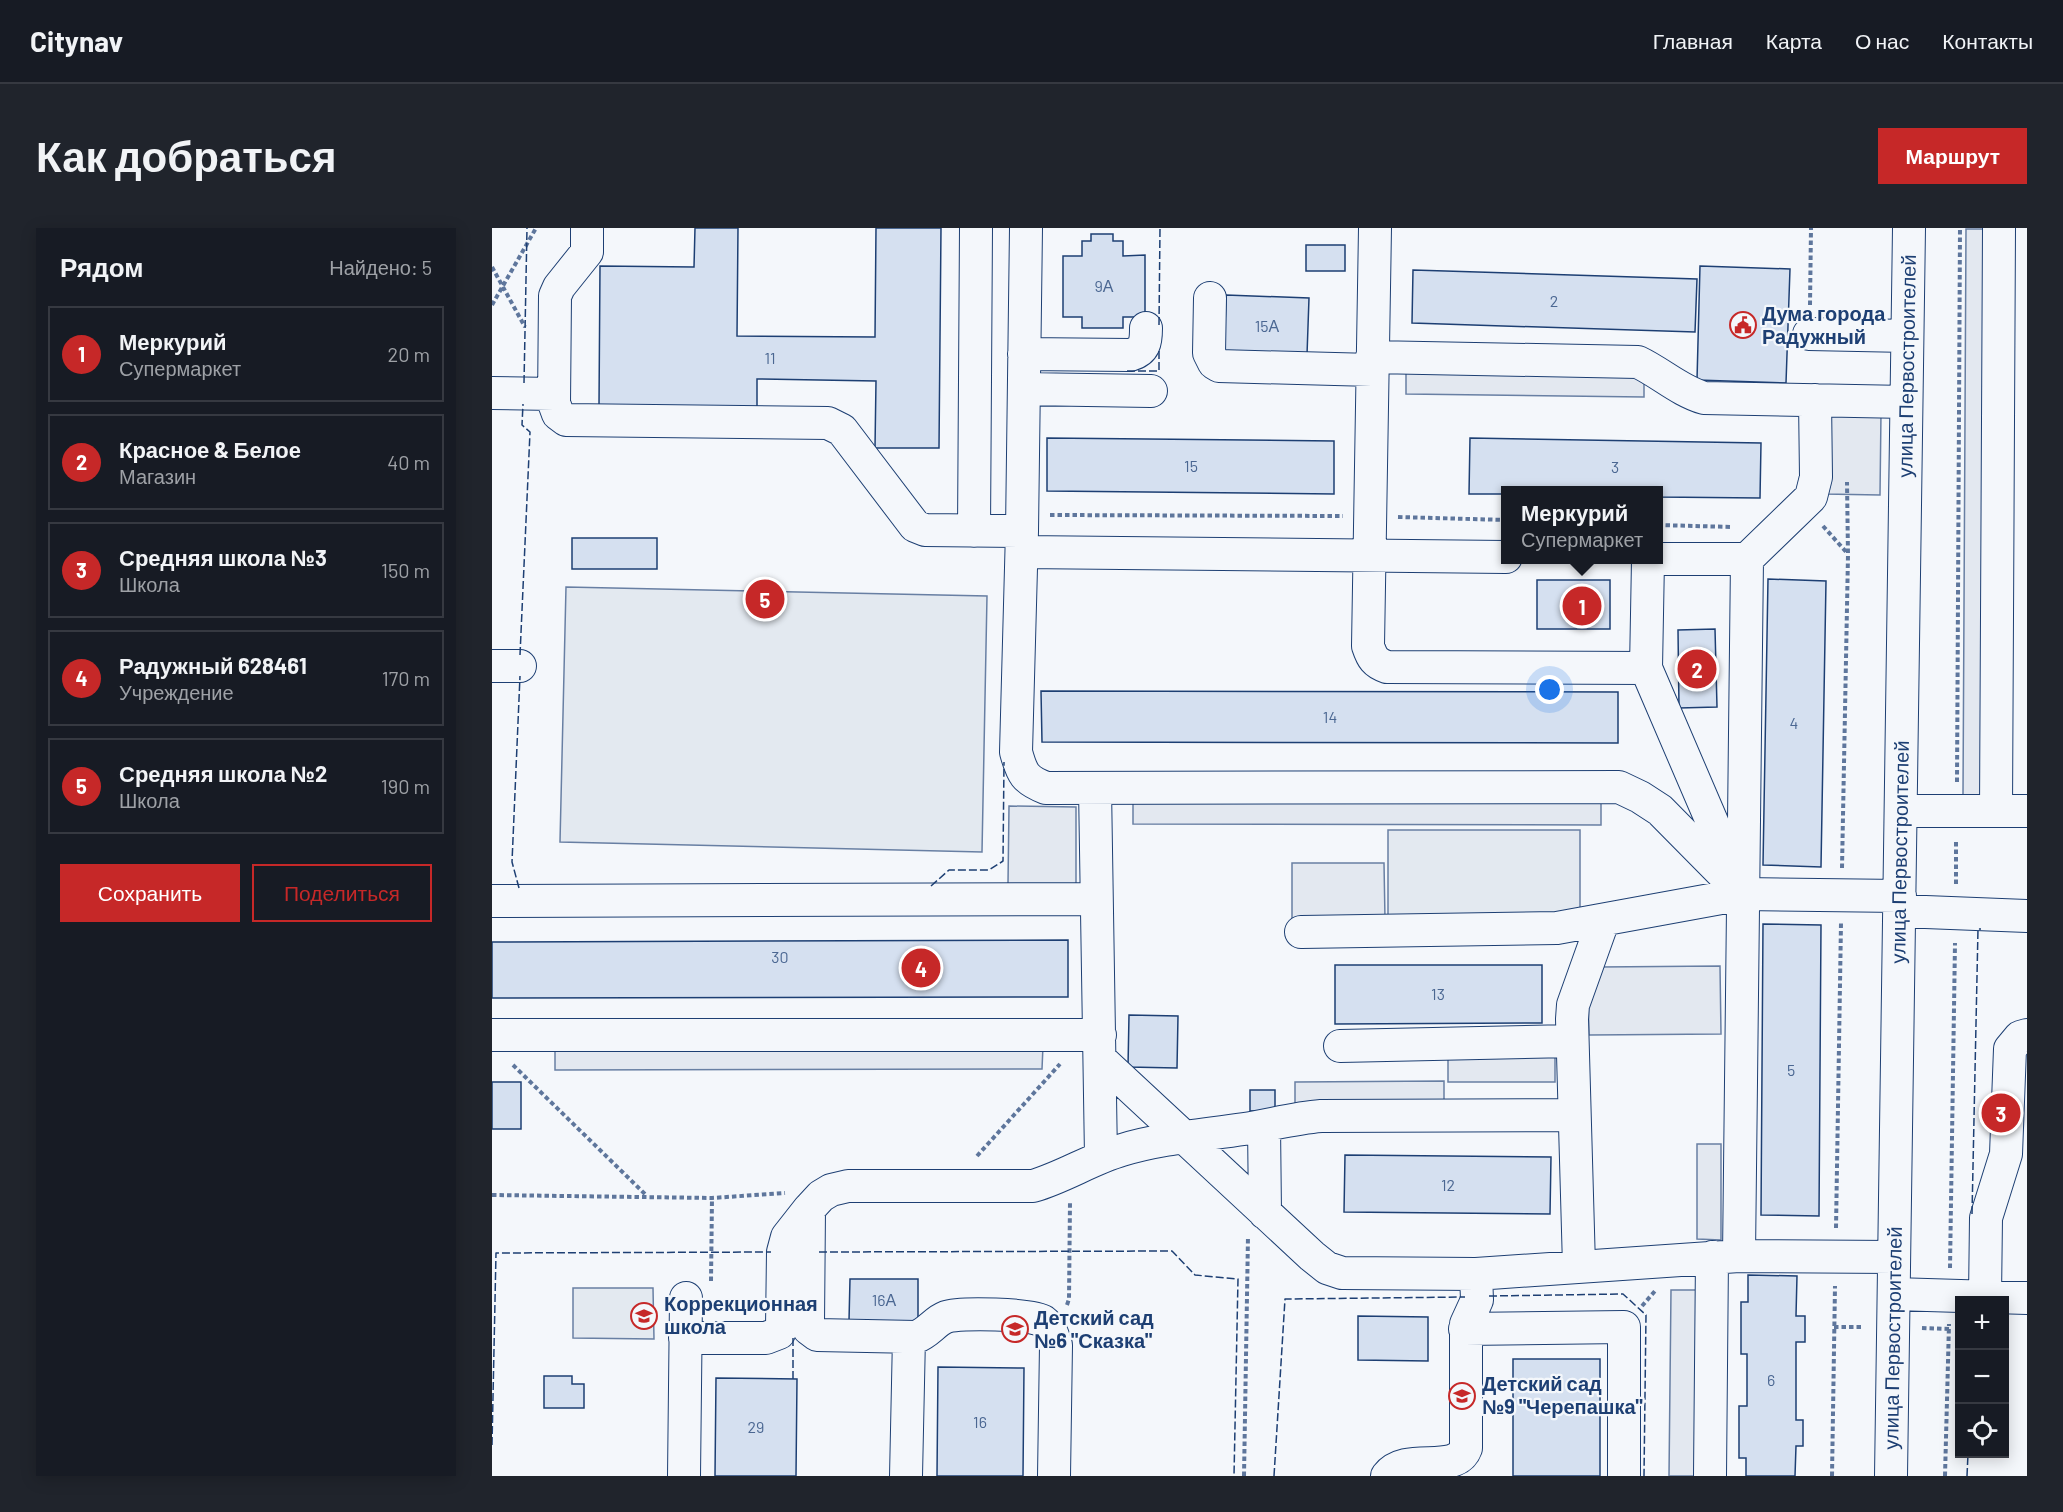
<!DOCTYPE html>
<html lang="ru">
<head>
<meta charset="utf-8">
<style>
  body { margin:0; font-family:Barlow,sans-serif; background:#20242c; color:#f1f3f6 }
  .controls { position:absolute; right:18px; bottom:18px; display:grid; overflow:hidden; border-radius:0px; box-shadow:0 3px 15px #0003 }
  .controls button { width:54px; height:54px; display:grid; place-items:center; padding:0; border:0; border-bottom:2px solid #363941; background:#171b24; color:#f1f3f6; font:30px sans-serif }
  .you { position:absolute; left:1058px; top:462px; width:21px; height:21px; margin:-15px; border:4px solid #fff; border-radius:50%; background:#1a73e8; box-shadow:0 0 0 9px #1a73e833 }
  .badge { display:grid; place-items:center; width:39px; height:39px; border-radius:50%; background:#c62828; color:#fff; font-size:20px; font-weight:700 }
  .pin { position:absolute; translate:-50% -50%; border:3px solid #fff; box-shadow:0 2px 6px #0006 }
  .popup { position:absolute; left:1009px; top:258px; width:162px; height:78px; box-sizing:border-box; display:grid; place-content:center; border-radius:0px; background:#171b24; filter:drop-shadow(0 2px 4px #0005); font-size:20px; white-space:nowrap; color:#9ea1a6 }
  .popup b { font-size:22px; color:#f1f3f6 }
  .popup::after { content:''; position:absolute; left:50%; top:100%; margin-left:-12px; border:12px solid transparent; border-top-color:#171b24 }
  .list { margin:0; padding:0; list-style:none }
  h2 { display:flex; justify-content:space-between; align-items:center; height:78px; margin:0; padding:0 24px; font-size:26px }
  h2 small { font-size:20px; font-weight:400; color:#9ea1a6 }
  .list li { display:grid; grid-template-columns:39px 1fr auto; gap:18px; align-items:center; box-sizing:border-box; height:96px; margin:0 12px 12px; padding:0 12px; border:2px solid #363941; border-radius:0px }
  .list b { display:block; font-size:22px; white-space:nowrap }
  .list p { margin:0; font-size:20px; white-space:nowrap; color:#9ea1a6 }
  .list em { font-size:20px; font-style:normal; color:#9ea1a6 }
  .actions { display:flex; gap:12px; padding:18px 24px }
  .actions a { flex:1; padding:14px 0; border:2px solid #c62828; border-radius:0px; text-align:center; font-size:21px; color:#c62828 }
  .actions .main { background:#c62828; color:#fff }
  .icon { flex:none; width:33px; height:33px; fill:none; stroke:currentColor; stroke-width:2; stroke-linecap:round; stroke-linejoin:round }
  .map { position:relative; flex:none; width:1535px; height:1248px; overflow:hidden; border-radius:0px }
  header { display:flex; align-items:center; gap:36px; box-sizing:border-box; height:84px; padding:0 30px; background:#171b24; border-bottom:2px solid #363941 }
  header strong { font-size:28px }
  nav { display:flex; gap:33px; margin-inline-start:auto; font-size:21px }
  .intro { display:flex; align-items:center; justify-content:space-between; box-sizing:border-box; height:144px; padding:0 36px }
  h1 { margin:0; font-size:42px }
  .button { padding:15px 27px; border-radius:0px; background:#c62828; color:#fff; font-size:21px; font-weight:700 }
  main { display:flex; gap:36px; padding:0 36px }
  aside { flex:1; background:#171b24; border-radius:0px; box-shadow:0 3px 15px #0003 }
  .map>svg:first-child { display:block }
  .green { fill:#e3e9f0; stroke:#687fa3; stroke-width:1.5 }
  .parking { fill:#e3e8f0; stroke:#687fa3; stroke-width:1.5 }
  .building { fill:#d5e0f0; stroke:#1d3f73; stroke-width:1.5 }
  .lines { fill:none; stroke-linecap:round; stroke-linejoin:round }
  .minor-casing { stroke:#1d3f73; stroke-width:34 }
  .path { stroke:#5e769c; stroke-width:4; stroke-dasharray:4.5 3; stroke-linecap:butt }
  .minor { stroke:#f4f7fb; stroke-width:32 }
  .fence { stroke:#1d3f73; stroke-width:1.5; stroke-dasharray:8 3; stroke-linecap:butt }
  .labels { text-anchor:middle; stroke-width:4.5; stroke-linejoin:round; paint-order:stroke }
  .number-label { font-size:16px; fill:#4b6792 }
  .poi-label { font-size:20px; font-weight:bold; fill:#1d3f73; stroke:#f4f7fb; text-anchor:start }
  .street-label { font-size:20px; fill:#1d3f73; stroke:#f4f7fb }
</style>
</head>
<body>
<header>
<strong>Citynav</strong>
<nav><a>Главная</a><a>Карта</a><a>О нас</a><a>Контакты</a></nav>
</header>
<div class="intro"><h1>Как добраться</h1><a class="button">Маршрут</a></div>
<main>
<aside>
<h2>Рядом<small>Найдено: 5</small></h2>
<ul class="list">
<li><span class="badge">1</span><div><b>Меркурий</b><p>Супермаркет</p></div><em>20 m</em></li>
<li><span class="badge">2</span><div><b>Красное &amp; Белое</b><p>Магазин</p></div><em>40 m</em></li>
<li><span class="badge">3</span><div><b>Средняя школа №3</b><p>Школа</p></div><em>150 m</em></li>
<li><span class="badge">4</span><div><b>Радужный 628461</b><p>Учреждение</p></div><em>170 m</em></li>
<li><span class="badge">5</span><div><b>Средняя школа №2</b><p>Школа</p></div><em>190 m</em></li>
</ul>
<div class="actions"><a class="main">Сохранить</a><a>Поделиться</a></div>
</aside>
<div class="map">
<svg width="1535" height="1248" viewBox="0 0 1535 1248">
  <rect width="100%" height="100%" fill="#f4f7fb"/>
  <!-- green -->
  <path class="green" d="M74,359L495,368L490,624L68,614Z
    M896,602H1088V682L1041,692L896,691Z
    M81,1060H161L162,1111L81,1110Z"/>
  <!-- parking -->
  <path class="parking" d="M1474,1H1496L1494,567H1471Z
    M914,141L1152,143V169L914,166Z
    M1333,184L1389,185L1388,267L1332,266Z
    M641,569H1109V597L641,596Z
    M517,578L584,579V656H516Z
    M800,635H892L893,691H800Z
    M1228,738L1229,806L1097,807L1096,769L1107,739Z
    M551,818L550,841L63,842V819Z
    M956,828H1063V854H956Z
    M952,853V877H803V854Z
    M1205,916H1229V1012L1205,1011Z
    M1179,1062H1205L1204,1248H1177Z"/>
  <!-- building -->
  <path class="building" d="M203,0H246L245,108L383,109L384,0H449L447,220H383L384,153L265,151V179L107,178L108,38L202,39Z
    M599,6H621V13H631V28L653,27V89H631V100H590V89H571V28H590V13H599Z
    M814,17H853V43H814Z
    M1208,38L1298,41L1294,155L1205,152Z
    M921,42L1205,51L1203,104L920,95Z
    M734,67L817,70L815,127L732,130Z
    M555,210L842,213V266L555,263Z
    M978,210L1269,215L1268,270L1166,269V262H1014V266H977Z
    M80,310H165V341H80Z
    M1276,351L1334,353L1329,639L1271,637Z
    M1045,352H1118V401H1045Z
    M1223,401L1225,479L1187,480L1186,402Z
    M549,463L1126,464V515L550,514Z
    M1271,696L1329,697L1327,988L1269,987Z
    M576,712V769L0,770V714Z
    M843,737H1050V795L843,796Z
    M637,787L686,788L685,840L636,839Z
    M0,854H29V901H0Z
    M758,862H783V883H758Z
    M853,927L1059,929L1058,986L852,984Z
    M1256,1047L1305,1048L1304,1088H1313V1114H1304V1192H1311V1218H1304L1303,1248H1254V1230H1247V1178H1255V1126H1249V1074H1256Z
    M358,1051H426V1093H357Z
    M866,1088L936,1089V1133L866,1132Z
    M1021,1131H1108V1248H1021Z
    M446,1139L532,1140L531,1248H445Z
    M52,1148H80V1156H92V1180H52Z
    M224,1150L305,1151L304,1248H223Z"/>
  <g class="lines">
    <defs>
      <path id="minor" d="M95,0V24L67,59L63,68L62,175L66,186L74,192L336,195L350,202L423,298L433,302L530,303
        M534,0L530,303L524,524C530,546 533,552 554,560L1127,559L1148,569L1168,582L1251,666L1408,668
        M883,0L876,418C880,430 883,435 895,439L1154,440
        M718,70L717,125L722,135L727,138L880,142
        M1317,106L1415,108
        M532,126L638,127C653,123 654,114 654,100
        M880,129L1146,134C1169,145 1188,163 1212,170L1414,174
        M532,161L659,163
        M0,165L62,166
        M482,303L484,0
        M530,324L1014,329
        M1166,331H1255L1319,269L1324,249L1323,172
        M0,438H28
        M603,560L609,929
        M1409,583H1535
        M1504,583L1507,0
        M0,673L604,671
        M1408,683L1535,688
        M809,704L1065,700L1251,666L1154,440L1156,332
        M0,807H608
        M848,818L1080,813
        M608,831L820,1028L835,1040L850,1045L984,1046L1247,1028L1402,1029
        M772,898L773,985
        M317,981L316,1096L317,1101L325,1107L424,1109C436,1105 443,1093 454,1089C467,1084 541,1086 551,1093C559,1099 561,1108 564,1117L562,1248
        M1247,1028L1255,331
        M1087,1038L1080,791L1081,777L1111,693
        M1402,1066L1535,1070
        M1493,1069L1494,990L1514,926L1518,821L1528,809L1535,807
        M973,1101L1132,1099V1248
        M193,1110H274L287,1105L290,1099L291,1024L295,1009L317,981L329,968L339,962L356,958H541C572,949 599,931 630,922C669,910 712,907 752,901C778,897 803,890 829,888L1082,887
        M192,1248L194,1070
        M414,1248L417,1109
        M895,1248C914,1223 964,1248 974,1220V1096L985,1072L984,1046
        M1218,1248L1220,1029
        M1399,1248L1417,0"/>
    </defs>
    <!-- minor casing -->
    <use href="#minor" class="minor-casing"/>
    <!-- path -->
    <path class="path" d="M0,39L33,99
      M0,77L44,0
      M1318,77L1319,0
      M558,287L851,288
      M906,289L1014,292
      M1166,297L1240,299
      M1331,298L1356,326
      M1465,554L1468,0
      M1350,640L1356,327L1355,254
      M1464,656V613
      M21,837L155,968
      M485,928L568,836
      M0,967L220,970L293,965
      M1344,1000L1349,695
      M1458,1040L1463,715
      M219,1053L220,970
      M575,1077L577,1071L578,974
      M1150,1078L1163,1063
      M1342,1099H1372
      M1430,1100L1457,1101
      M752,1248L756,1008
      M1340,1248L1343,1058
      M1453,1248L1457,1096"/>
    <!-- minor -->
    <use href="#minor" class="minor"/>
    <!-- fence -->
    <path class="fence" d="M667,97L668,0
      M635,143H667V121
      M32,155L35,0
      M28,427L38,204L30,197L31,176
      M439,658L457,642H497L511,633L512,534
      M27,660L20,634L28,448
      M1480,986L1486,701H1489
      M327,1024L680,1023L703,1047L746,1051L742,1248
      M997,1068L1131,1066L1154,1087L1152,1248
      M301,1151V1108
      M0,1217L4,1025L279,1024
      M782,1248L793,1071L973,1069
      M1475,1248L1476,1226"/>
  </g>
  <!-- icons -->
  <defs>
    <symbol id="civic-ring" viewBox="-11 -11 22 22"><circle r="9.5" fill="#f4f7fb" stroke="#c62828" stroke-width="1.5"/><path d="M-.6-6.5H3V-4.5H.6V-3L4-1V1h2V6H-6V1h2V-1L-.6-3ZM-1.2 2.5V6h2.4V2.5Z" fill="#c62828"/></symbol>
    <symbol id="school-ring" viewBox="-11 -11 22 22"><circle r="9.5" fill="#f4f7fb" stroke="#c62828" stroke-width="1.5"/><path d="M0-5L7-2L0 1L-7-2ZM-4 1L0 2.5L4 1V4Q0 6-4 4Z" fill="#c62828"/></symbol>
  </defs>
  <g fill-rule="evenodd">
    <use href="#civic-ring" x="1236" y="82" width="30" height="30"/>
    <use href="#school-ring" x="137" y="1073" width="30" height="30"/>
    <use href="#school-ring" x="508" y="1086" width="30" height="30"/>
    <use href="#school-ring" x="955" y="1153" width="30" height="30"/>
  </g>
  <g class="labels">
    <!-- number labels -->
    <g class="number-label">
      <text x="612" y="64">9А</text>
      <text x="1062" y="79">2</text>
      <text x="775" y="104">15А</text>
      <text x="278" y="136">11</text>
      <text x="699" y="244">15</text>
      <text x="1123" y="245">3</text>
      <text x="838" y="495">14</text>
      <text x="1302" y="501">4</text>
      <text x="288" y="735">30</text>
      <text x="946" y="772">13</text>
      <text x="1299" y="848">5</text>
      <text x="956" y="963">12</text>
      <text x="392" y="1078">16А</text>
      <text x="1279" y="1158">6</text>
      <text x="488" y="1200">16</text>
      <text x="264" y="1205">29</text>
    </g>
    <!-- poi labels -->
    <g class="poi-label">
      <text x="1270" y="93">Дума города<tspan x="1270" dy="23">Радужный</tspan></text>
      <text x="172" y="1083">Коррекционная<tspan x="172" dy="23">школа</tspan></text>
      <text x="542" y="1097">Детский сад<tspan x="542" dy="23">№6 "Сказка"</tspan></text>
      <text x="990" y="1163">Детский сад<tspan x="990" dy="23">№9 "Черепашка"</tspan></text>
    </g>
    <!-- street labels -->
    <g class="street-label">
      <text transform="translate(1415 138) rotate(-89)" y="7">улица Первостроителей</text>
      <text transform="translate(1408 624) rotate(-89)" y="7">улица Первостроителей</text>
      <text transform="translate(1401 1110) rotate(-89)" y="7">улица Первостроителей</text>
    </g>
  </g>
</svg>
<div class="controls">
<button>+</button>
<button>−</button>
<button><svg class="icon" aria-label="locate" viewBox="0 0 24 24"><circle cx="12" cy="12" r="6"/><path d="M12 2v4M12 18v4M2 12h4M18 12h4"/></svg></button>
</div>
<div class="you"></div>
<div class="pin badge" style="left:1090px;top:378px">1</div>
<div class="popup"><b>Меркурий</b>Супермаркет</div>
<div class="pin badge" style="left:1205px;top:441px">2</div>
<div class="pin badge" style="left:1509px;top:885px">3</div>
<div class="pin badge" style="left:429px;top:740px">4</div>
<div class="pin badge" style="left:273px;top:371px">5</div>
</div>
</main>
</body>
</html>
